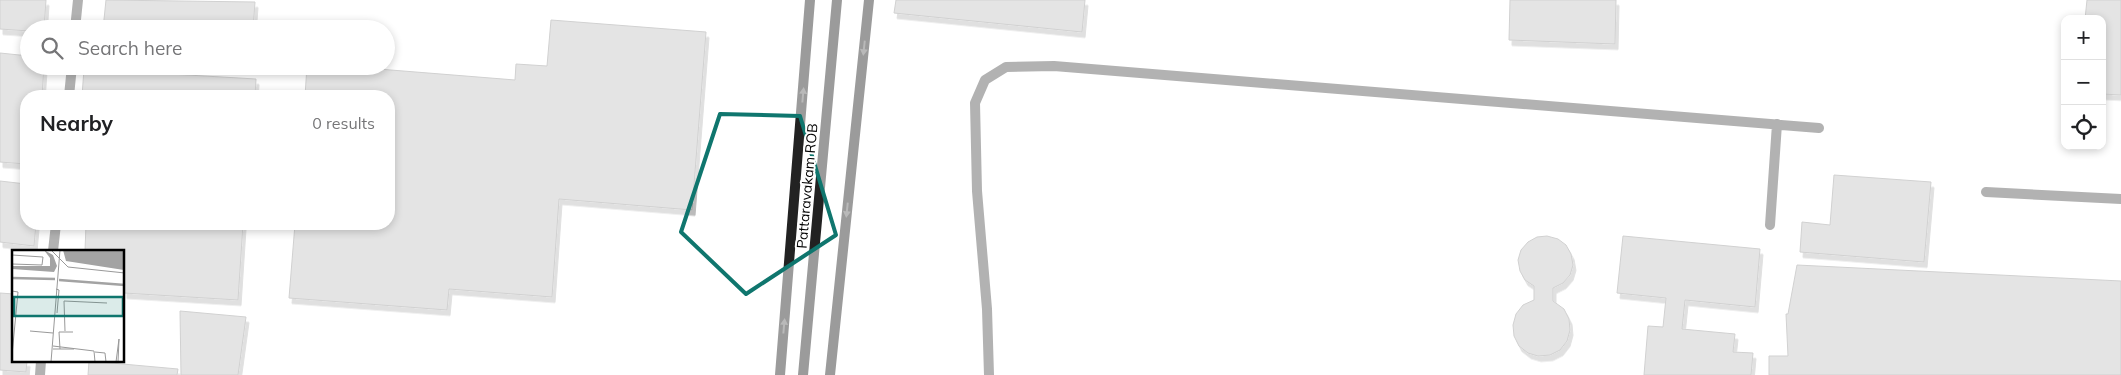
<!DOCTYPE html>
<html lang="en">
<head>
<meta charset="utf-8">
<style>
  body { margin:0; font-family:Mulish,sans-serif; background:#f2f2f2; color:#202124 }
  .controls { position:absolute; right:15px; top:15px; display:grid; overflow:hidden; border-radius:10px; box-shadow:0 2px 8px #0003 }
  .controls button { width:45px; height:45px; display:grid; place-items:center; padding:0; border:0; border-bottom:1px solid #e0e0e0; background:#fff; color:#202124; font:25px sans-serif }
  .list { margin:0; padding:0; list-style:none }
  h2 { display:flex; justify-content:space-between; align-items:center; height:65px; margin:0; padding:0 20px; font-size:21px }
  h2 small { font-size:16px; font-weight:400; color:#757577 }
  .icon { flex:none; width:28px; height:28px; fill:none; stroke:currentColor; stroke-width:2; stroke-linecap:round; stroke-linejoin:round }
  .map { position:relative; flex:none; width:2121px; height:375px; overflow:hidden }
  .search { position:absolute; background:#fff; box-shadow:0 2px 8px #0003; left:20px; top:20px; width:375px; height:55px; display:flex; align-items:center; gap:12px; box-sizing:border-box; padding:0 18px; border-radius:28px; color:#757577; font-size:19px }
  .panel { position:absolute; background:#fff; box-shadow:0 2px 8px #0003; left:20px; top:90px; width:375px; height:140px; border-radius:20px }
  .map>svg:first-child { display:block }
  .building { fill:#c4c4c4; stroke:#999; filter:url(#shadow) }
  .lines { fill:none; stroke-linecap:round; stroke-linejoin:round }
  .lane { stroke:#555; stroke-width:10 }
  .street { stroke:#555; stroke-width:10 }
  .secondary { stroke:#222; stroke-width:10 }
  .oneway { fill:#646464 }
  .marked { fill:none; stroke:#0f766e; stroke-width:4; stroke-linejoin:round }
  .labels { text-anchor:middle; stroke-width:4; stroke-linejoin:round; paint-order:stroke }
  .street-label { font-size:14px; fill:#000; stroke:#fff }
  .inset-river { fill:none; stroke:#a3a3a3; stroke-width:2.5 }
  .inset-road { fill:none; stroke:#999; stroke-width:1 }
  .view { fill:#0f766e; fill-opacity:0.15; stroke:#0f766e; stroke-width:2.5 }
  .inset-edge { fill:none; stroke:#000; stroke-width:2.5 }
</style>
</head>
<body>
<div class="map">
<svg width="2121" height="375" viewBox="0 0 2121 375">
  <defs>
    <filter id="shadow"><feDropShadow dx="3" dy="5.5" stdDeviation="0" flood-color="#0004"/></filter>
  </defs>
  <rect width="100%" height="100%" fill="#fff"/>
  <!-- building -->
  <path class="building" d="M0,0H46L44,29H29V31L0,29Z
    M106,0L255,2L253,29H103Z
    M896,0H1085L1082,32L894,13Z
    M1510,0H1616L1615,44L1509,40Z
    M2087,0H2121V95L2102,94V19H2085Z
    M551,20L706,32L692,210L559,199L552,297L449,289L447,310L289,298L295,224H389V96H305L307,66H341L515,80L516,64L547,66Z
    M0,53L29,56V66H44L42,96H26V164L0,162Z
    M84,69L256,79L255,96H82Z
    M1834,175L1931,182L1924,262L1800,252L1802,222L1830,225Z
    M0,181L26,184V224H36L34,246L0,242Z
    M86,224H243L238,300L124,293V251H85Z
    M1547,236L1558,239L1566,245L1571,254L1573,265L1570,275L1563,283L1553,288V301L1564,309L1569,319L1570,330L1567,341L1560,350L1550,355L1538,356L1528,353L1519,346L1514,336L1513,325L1516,314L1523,305L1534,300V286L1525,280L1520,271L1518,260L1521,250L1528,242L1537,237Z
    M1623,236L1760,249L1755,307L1685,300L1682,329L1735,334L1733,352L1753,353L1751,375H1644L1648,326L1663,327L1666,298L1617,293Z
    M1797,265L2121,281V375H1769V356H1788L1786,314H1788Z
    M0,293L14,294V361H27L26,372L0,370Z
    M180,311L246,317L238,375H181Z
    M89,361L178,369L177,375H88Z"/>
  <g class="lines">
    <!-- lane -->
    <path class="lane" d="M1986,192L2121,199
      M1770,225L1777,124
      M989,375L987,309L977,191L975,103L985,80L1006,67L1054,66L1819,128"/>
    <!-- street -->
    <path class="street" d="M75,29L78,0
      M69,96L72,66
      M53,251L56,224
      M40,375L41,361"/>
    <!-- secondary -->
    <path class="secondary" d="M780,375L810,0
      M803,375L837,0
      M830,375L869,0"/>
  </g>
  <!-- one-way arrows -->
  <defs><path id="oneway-solid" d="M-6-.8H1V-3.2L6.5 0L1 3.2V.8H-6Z" transform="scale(1.25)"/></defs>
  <g class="oneway">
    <use href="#oneway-solid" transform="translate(864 48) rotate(96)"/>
    <use href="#oneway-solid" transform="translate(803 95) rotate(-85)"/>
    <use href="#oneway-solid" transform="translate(847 210) rotate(96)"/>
    <use href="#oneway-solid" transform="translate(784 326) rotate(-85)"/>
  </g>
  <!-- marked area -->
  <path d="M0 0H2121V375H0ZM720,114L800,116L836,235L746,294L681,232Z" fill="#fff" fill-opacity=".55" fill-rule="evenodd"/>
  <path class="marked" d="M720,114L800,116L836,235L746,294L681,232Z"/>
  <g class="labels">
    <!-- street labels -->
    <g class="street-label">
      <text transform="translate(807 186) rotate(-85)" y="5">Pattaravakam ROB</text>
    </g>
  </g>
  <!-- overview -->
  <g transform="translate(12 250)">
    <rect width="112" height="112" fill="#fff"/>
    <path d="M32,0L41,5L45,16L42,22L0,19V16H38V8ZM51,0H112V20L54,11Z" fill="#a3a3a3"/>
    <path class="inset-river" d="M0,28L43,29M47,30L113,35"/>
    <path class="inset-road" d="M39,0L56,17L113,23M0,5L31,7L30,15L0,14M44,39L47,40L45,63M0,41L6,42L0,105M18,81L41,83M53,81L52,51L95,53M41,96L82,101L83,112M41,99H62M48,99L47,82H61M83,102L93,103L94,112M39,112L48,0M104,112L107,89M106,112L107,89"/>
    <path class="view" d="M2,47H111V66H2Z"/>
    <rect width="112" height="112" class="inset-edge"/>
  </g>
</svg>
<div class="controls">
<button>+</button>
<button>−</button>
<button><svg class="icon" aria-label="locate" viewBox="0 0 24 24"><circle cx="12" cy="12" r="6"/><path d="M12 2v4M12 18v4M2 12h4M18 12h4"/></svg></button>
</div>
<div class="search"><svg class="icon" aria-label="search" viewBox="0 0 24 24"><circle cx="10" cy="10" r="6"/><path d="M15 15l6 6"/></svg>Search here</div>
<section class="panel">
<h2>Nearby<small>0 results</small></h2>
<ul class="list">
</ul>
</section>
</div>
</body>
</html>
